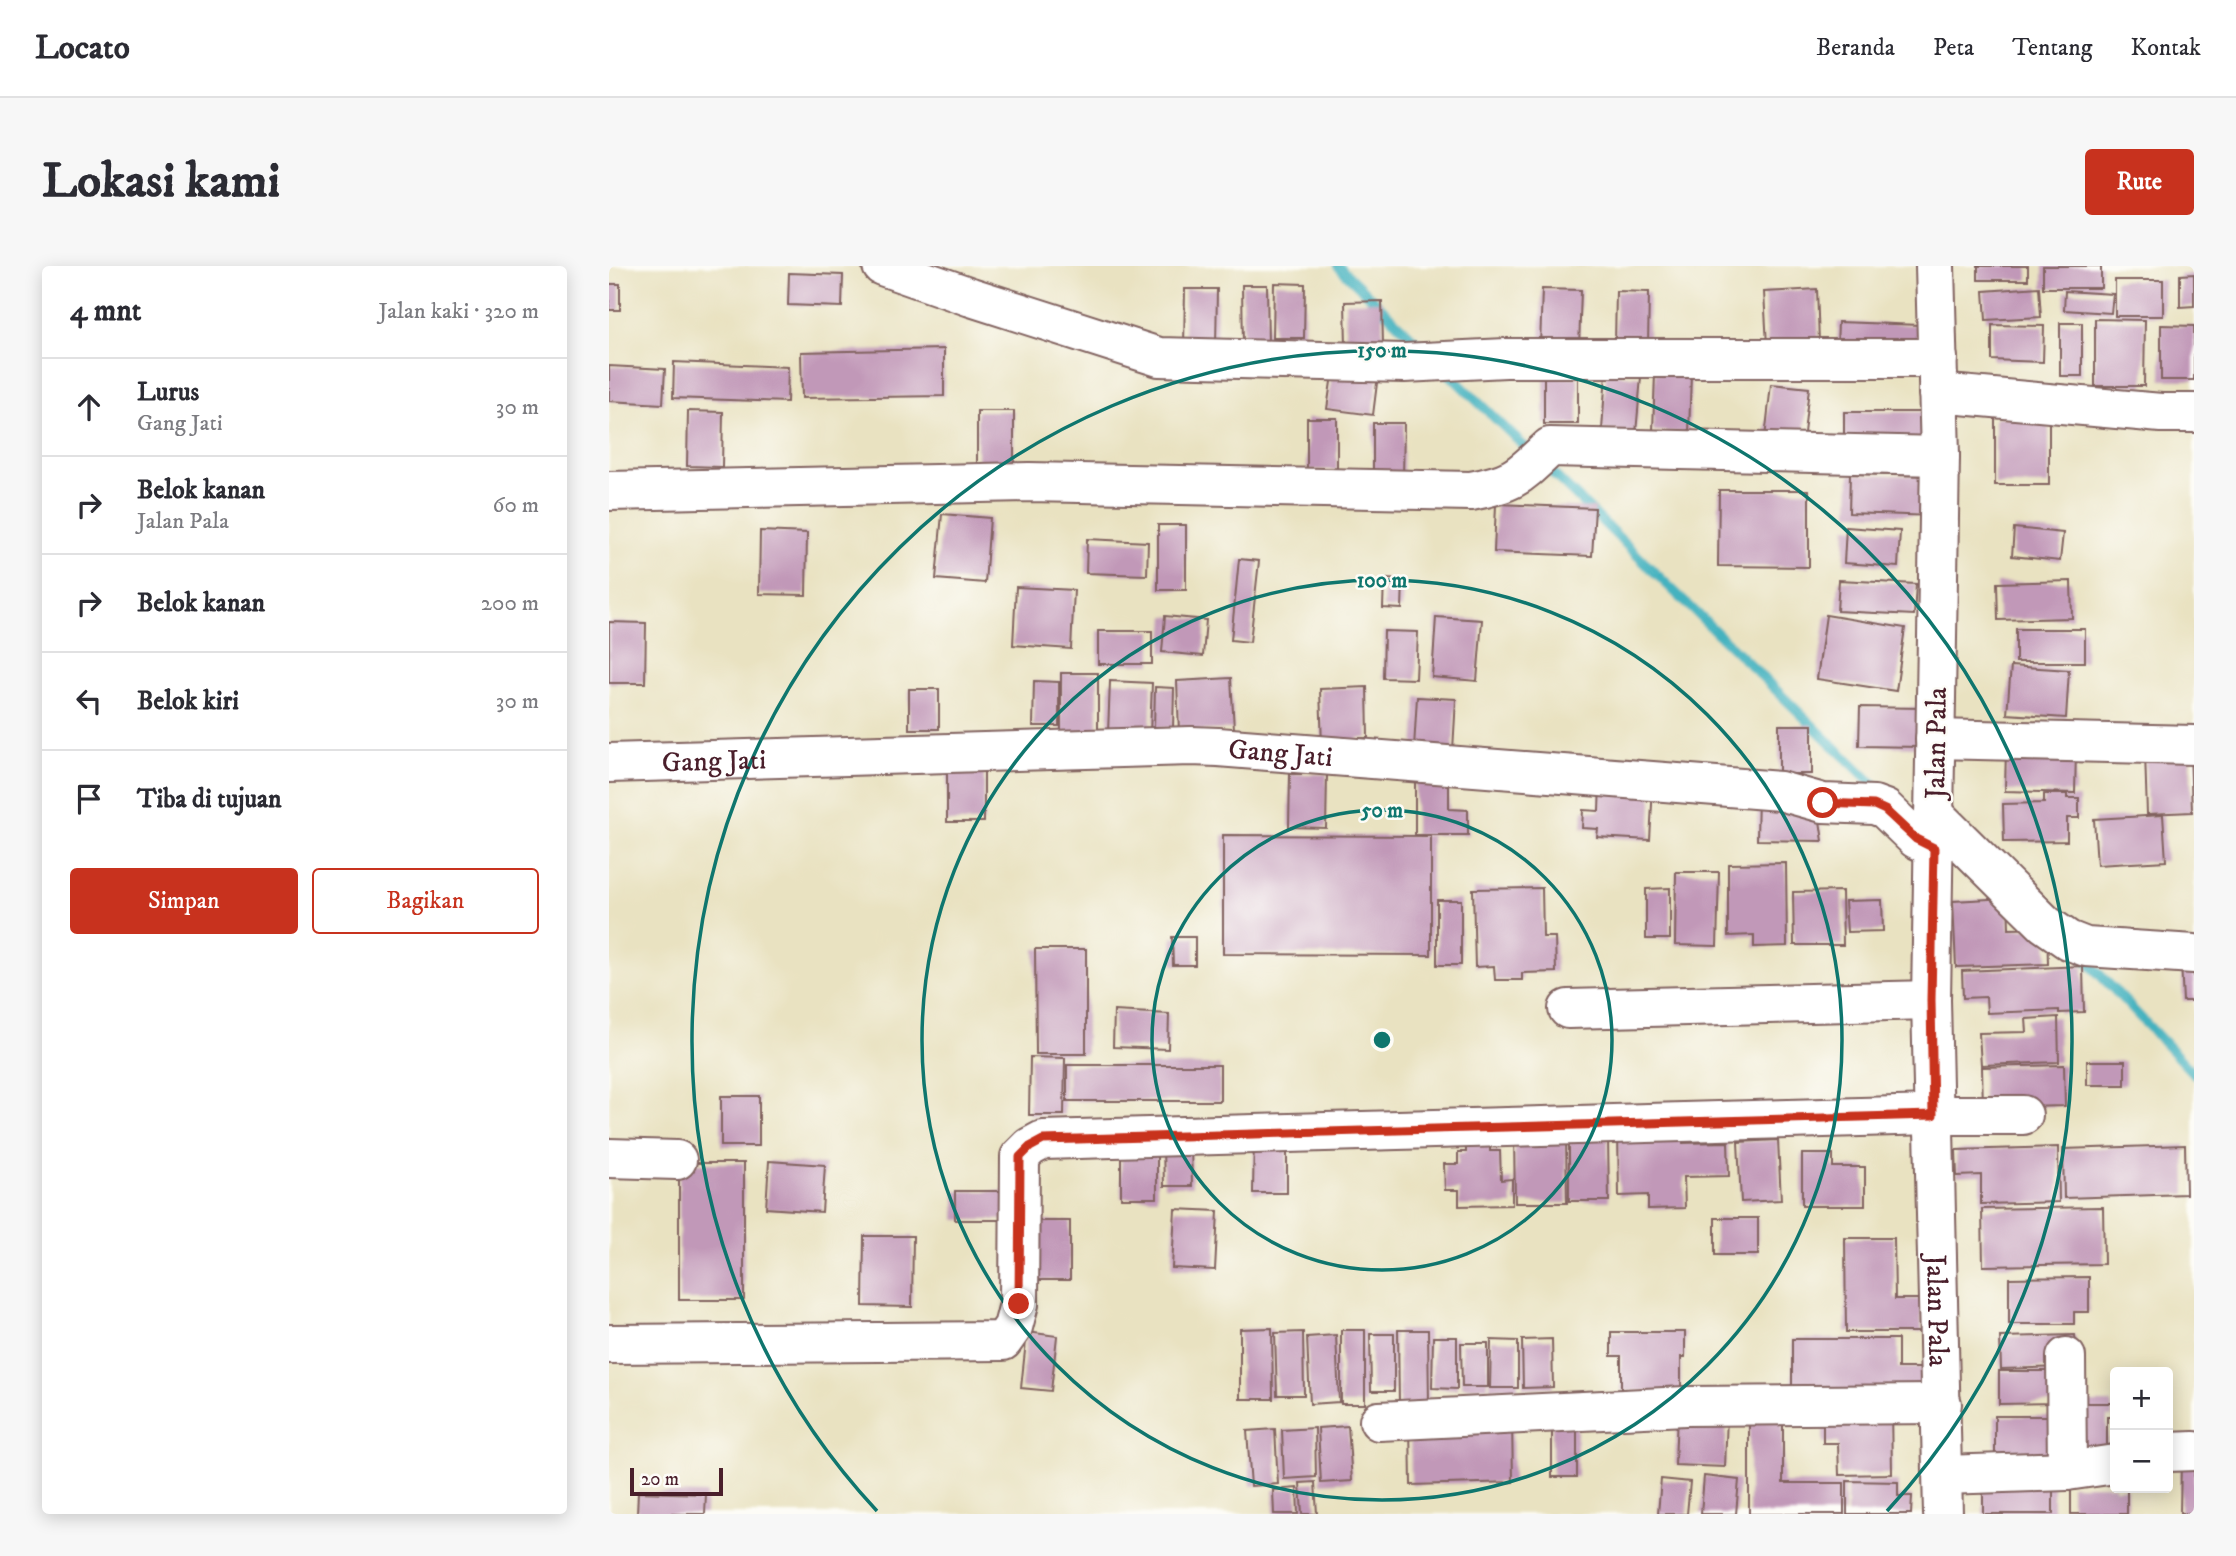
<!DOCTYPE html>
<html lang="id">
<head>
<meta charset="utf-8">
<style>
  body { margin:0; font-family:"IM FELL DW Pica",serif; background:#f7f7f7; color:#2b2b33 }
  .controls { position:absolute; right:21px; bottom:21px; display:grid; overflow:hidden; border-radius:7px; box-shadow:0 4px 18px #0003 }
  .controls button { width:63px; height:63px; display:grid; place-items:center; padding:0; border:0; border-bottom:2px solid #e1e1e2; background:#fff; color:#2b2b33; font:35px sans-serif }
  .scale { position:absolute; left:21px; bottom:18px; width:93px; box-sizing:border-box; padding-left:7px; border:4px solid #4a1f2b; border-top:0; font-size:19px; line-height:24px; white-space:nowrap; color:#4a1f2b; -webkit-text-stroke:5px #fdfcf7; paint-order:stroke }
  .stop { position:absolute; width:21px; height:21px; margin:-16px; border:5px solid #c8321e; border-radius:50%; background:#fff }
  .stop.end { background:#c8321e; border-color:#fff; box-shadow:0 2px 7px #0008 }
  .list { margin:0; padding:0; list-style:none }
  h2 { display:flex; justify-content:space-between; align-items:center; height:91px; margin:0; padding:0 28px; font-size:30px }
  h2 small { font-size:23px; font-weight:400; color:#7c7c81 }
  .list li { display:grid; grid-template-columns:46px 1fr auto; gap:21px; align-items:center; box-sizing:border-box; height:98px; padding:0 28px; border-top:2px solid #e1e1e2 }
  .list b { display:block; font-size:26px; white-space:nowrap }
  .list p { margin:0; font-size:23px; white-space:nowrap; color:#7c7c81 }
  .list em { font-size:23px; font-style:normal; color:#7c7c81 }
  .actions { display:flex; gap:14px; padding:21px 28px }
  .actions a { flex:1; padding:16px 0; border:2px solid #c8321e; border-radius:7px; text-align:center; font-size:24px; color:#c8321e }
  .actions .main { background:#c8321e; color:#fff }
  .icon { flex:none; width:38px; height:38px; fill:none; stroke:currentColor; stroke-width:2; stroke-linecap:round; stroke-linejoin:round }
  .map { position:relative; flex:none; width:1585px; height:1248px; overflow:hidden; border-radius:7px }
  header { display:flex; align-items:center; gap:42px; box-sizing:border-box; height:98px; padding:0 35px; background:#fff; border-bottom:2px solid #e1e1e2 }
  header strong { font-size:33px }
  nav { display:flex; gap:38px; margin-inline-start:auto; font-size:24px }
  .intro { display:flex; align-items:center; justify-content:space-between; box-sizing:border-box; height:168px; padding:0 42px }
  h1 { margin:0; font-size:49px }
  .button { padding:18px 32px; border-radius:7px; background:#c8321e; color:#fff; font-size:24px; font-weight:700 }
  main { display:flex; gap:42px; padding:0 42px }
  aside { flex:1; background:#fff; border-radius:7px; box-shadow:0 4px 18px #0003 }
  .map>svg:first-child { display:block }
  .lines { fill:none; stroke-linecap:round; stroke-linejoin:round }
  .stream { stroke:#44b2bf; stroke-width:10 }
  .building { fill:#c198b8 }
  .minor-casing { stroke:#826360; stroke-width:42 }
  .minor { stroke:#fff; stroke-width:38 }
  .route { stroke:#c8321e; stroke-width:9 }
  .ring { fill:none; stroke:#0f766e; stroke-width:3.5 }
  .labels { text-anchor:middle; stroke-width:5; stroke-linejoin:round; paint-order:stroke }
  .street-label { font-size:28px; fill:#4a1f2b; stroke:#fdfcf7 }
  .centre { fill:#0f766e; stroke:#fdfcf7; stroke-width:3.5 }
  .ring-label { font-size:21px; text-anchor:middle; font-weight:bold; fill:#0f766e; stroke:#fdfcf7; stroke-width:5; stroke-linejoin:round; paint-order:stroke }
</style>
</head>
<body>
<header>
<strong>Locato</strong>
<nav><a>Beranda</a><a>Peta</a><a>Tentang</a><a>Kontak</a></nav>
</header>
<div class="intro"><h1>Lokasi kami</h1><a class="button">Rute</a></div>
<main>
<aside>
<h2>4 mnt<small>Jalan kaki · 320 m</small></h2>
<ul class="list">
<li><svg class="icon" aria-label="ahead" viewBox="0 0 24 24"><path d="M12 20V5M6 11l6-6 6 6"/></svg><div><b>Lurus</b><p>Gang Jati</p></div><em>30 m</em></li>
<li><svg class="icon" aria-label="right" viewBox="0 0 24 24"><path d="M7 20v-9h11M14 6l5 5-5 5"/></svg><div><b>Belok kanan</b><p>Jalan Pala</p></div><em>60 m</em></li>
<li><svg class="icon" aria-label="right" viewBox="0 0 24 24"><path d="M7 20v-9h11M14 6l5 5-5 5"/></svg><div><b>Belok kanan</b></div><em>200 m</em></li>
<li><svg class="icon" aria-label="left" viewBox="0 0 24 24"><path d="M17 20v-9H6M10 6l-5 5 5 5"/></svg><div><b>Belok kiri</b></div><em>30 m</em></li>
<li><svg class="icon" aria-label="arrive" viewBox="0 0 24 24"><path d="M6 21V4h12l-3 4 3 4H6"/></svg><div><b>Tiba di tujuan</b></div></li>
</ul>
<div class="actions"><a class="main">Simpan</a><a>Bagikan</a></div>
</aside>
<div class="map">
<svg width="1585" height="1248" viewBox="0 0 1585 1248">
  <rect width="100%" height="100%" fill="#fdfcf7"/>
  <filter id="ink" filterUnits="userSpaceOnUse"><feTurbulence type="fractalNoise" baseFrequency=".0143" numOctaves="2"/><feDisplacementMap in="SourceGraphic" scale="14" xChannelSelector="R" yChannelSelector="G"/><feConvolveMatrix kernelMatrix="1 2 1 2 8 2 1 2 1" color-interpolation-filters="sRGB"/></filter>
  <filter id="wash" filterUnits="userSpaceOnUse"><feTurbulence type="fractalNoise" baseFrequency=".00686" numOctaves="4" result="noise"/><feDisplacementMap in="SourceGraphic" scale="28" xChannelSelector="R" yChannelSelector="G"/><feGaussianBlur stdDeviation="1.57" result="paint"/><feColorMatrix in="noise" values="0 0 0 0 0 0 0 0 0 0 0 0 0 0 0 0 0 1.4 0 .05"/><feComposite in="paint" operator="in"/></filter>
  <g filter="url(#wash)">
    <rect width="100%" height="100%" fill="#e9e2c1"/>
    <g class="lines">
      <!-- stream -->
      <path class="stream" d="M729,0L816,84
        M837,105L922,187
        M933,197L1269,523
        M1474,691L1585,808"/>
    </g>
    <g id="blocks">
      <!-- building -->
      <path class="building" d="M1369,0H1419V14H1369Z
        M1434,0H1492V22H1434Z
        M180,7L234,9L233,41L179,39Z
        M1585,8V40L1571,41V9Z
        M1506,14H1554V50H1506Z
        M665,17L696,18L695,72H664Z
        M0,18H11V44H0Z
        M633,19H658L659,80H634Z
        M1430,21L1432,51L1377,54L1375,25Z
        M576,23H608L607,81H575Z
        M933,23L972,24L970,82L931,81Z
        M1208,23L1210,76L1158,79L1155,26Z
        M1007,25L1040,26L1039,79L1006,78Z
        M1456,25L1504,28L1502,47L1455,44Z
        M773,35L774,79L737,80L736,36Z
        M1486,53L1536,54L1535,120H1486Z
        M1229,56L1311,59L1310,85L1228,82Z
        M1451,57H1473V110H1451Z
        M1383,59L1435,60L1434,96L1383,94Z
        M1552,59L1585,60V114H1552Z
        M335,83V130L193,132L192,86Z
        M65,96L179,101L178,136L64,132Z
        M0,100L56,103L54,138L0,135Z
        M724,102L769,109L764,149L718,143Z
        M997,107L1032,111L1027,167L993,164Z
        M1046,107L1082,108L1080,167L1044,165Z
        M935,111H969V158H935Z
        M1162,118L1200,122L1194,176L1156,172Z
        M79,145L114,146L113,201L78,200Z
        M368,145H405V210H368Z
        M1235,146H1316V183H1235Z
        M1386,151H1440V219H1386Z
        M698,152H728V204H698Z
        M764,157H795L794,213L764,212Z
        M1241,208L1327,210L1325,250L1240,247Z
        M1110,224H1200V301L1109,300Z
        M887,238L986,242L983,290L885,286Z
        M333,248L381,252L376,317L327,313Z
        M549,259H577V324H549Z
        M1237,261L1291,265L1289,301L1235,297Z
        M1405,262L1454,267L1451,295L1403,290Z
        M151,265L198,267L197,329L150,328Z
        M478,273L539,276L538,309L477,307Z
        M630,293L650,295L641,376L622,374Z
        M775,313L794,314L793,343L774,342Z
        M1230,314L1307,318L1305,349L1228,345Z
        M1462,315L1463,352L1389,354L1388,317Z
        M407,321L465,324L462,383L404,379Z
        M1217,349L1296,362L1287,425L1208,413Z
        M556,350L597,354L594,390L553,386Z
        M827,351L873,354L868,415L823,411Z
        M0,356L37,357L36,417H0Z
        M1407,363H1476V396H1407Z
        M489,365H543V398H489Z
        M775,365L809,366L807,413L774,412Z
        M1402,400L1460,404L1457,452L1398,448Z
        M452,407H489V471H452Z
        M622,412L625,463L570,466L568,415Z
        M425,415L450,416V460H424Z
        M501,415L543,417L541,469L499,467Z
        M546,421L565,422L564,462H545Z
        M758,421L759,472H749V479L713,480L711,423Z
        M300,423H330V463H300Z
        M808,431L847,433L844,484L805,482Z
        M1251,441L1314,442L1313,481L1250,480Z
        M1170,459H1203V508H1170Z
        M1397,482L1467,484L1466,527L1396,525Z
        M1581,486L1583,546L1538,548L1536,487Z
        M338,499H375V556H338Z
        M681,508H718L717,562L680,561Z
        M806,513H840V543L859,544V569H806Z
        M991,518L1044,520L1041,574L988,571L989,563L973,562L974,544L990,545Z
        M1435,528H1458V532H1470V552H1458V575L1395,576L1394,538L1435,537Z
        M1149,530L1210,548L1214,575L1148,574Z
        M1554,549L1557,595L1488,599L1485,553Z
        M614,569L822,570V689L614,688Z
        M1177,597L1178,680L1145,681V669L1119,670V598Z
        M1067,606H1110L1108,680L1066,679Z
        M933,622L934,671H946L947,706L913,707V714H886L885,700L866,701L864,623Z
        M1061,622V673H1037V623Z
        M1233,625L1234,679H1185L1184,626Z
        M1399,632L1400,663L1438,662L1439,698L1347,701L1344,635Z
        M828,634H852V699H828Z
        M1273,634L1274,665L1238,666L1236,635Z
        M563,671H586V699H564Z
        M426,683H477V788H427Z
        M1585,695V735H1574L1572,696Z
        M1474,700L1475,746L1450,747V744L1378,747L1377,731L1354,732L1353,705Z
        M505,745L560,748L559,783L504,781Z
        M1449,751L1450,796L1372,799L1370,767L1418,766L1417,753Z
        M421,791L456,792L455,849H420Z
        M1478,795H1516V819H1478Z
        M458,799H611V835H458Z
        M1455,799L1456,840L1374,842L1373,801Z
        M112,830H150V880H112Z
        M881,863V885H891L892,914L903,913V939L850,940V924H836L835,898H849V886H857V864Z
        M1074,864V877L1119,876L1120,910L1075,911L1076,942L1039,943V929L1010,930L1009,865Z
        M645,871H678V927H644Z
        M905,871H957L958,937H906Z
        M960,871H999L1000,935H960Z
        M1169,874L1172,934L1132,936L1129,876Z
        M554,879H582L583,920H555Z
        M1576,879L1577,928L1455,932L1454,883Z
        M1449,881L1450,936L1372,938V909L1348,910L1347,884Z
        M512,883H548V932H512Z
        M1193,888H1224V901H1256V940H1193Z
        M160,895L216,899L213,946L157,942Z
        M70,897H135V1034H70Z
        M346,925H407V954H346Z
        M1494,941L1495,998L1374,1000L1373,943Z
        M566,943L609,945L606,1004L563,1002Z
        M1106,952H1149V989H1106Z
        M422,955H461V1014H422Z
        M255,970H304L303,1041L254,1040Z
        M1236,972H1285L1286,1033H1312L1313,1066H1237Z
        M1480,1011V1046H1465V1058H1400V1012Z
        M663,1062L664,1133H631V1063Z
        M732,1064H756V1138H732Z
        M789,1064H819L820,1139H790Z
        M418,1066L448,1070L442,1125L412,1122Z
        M694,1066L695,1129H668L666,1067Z
        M1002,1066H1076V1091H1072V1125H1012V1090H1002Z
        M761,1068H785V1125H762Z
        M727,1069L730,1136L701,1138L698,1071Z
        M1466,1069L1467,1080L1454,1101L1392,1103L1391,1071Z
        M824,1071H848V1123L823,1122Z
        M943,1073L944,1121L914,1122L913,1074Z
        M1183,1073H1289V1102H1322V1132H1183Z
        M882,1074L909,1075V1122H881Z
        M852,1077H879V1121H853Z
        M1390,1105H1451V1137L1390,1138Z
        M1464,1137H1503V1151H1498V1183H1464Z
        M1214,1142H1282L1283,1208L1230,1209L1229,1177H1214Z
        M943,1148L968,1149V1211H943Z
        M1068,1148L1118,1150L1116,1201L1066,1199Z
        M1386,1150H1447V1195H1386Z
        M1140,1151H1174V1217H1235V1248H1140Z
        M903,1154L904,1216L802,1219L801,1157Z
        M739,1160L743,1215L712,1217L709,1162Z
        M706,1162L707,1211L675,1213L673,1164Z
        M666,1163L669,1218L642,1220L638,1165Z
        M1572,1195H1585V1248H1571Z
        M1095,1210L1130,1214L1127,1248H1092Z
        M1052,1213L1081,1216L1078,1248H1049Z
        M1238,1215L1289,1216V1230H1303L1302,1248H1238Z
        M706,1216L708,1248H693L691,1217Z
        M1374,1219H1444V1248H1374Z
        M1462,1219H1506V1222H1518V1248H1462Z
        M688,1222L689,1248H665L664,1224Z
        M29,1226L97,1228L96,1248H28Z"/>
    </g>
  </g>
  <g filter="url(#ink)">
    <use href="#blocks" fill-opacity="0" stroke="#826360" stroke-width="2"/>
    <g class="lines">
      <defs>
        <g id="minor">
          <path d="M273,0L362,31L550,91L795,97L897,92H1329"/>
          <path id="s1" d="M1326,0L1331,190L1322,734L1334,1248"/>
          <path d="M1329,127L1552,147H1585"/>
          <path d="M0,225L420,216L862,225C906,217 910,210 941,181L1331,190"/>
          <path d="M1326,473L1585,479"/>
          <path id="s2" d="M0,497L582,480L609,481L1171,525L1214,537L1265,539L1276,543L1307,573L1325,582"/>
          <path d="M1325,548L1436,658L1459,674L1477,681L1585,688"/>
          <path d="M959,743L1322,734"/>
          <path d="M0,892L68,894"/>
          <path d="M0,1078L394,1075L404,1061L410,1038L411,891L421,881L434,874L1324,849H1414"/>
          <path d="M1457,1091L1458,1205"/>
          <path d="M770,1155L1076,1140L1333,1138"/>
          <path d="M1559,1186L1585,1185"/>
          <path d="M1334,1209L1458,1205L1506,1198"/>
        </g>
      </defs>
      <!-- minor casing -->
      <use href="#minor" class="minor-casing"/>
      <!-- minor -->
      <use href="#minor" class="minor"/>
    </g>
  </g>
  <g class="lines" filter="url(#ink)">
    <!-- route -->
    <path class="route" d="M410,1038L411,891L421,881L434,874L1324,849L1322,734L1325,582L1307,573L1276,544L1265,539L1214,537"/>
  </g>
  <!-- distance rings -->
  <g class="ring">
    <circle cx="773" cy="774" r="230"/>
    <circle cx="773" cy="774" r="460"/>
    <path d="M268 1245A690 690 0 1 1 1278 1245"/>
  </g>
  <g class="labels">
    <!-- street labels -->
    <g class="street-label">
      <text transform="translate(1326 477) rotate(-89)" y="10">Jalan Pala</text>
      <text dy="10" stroke="none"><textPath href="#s2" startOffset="672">Gang Jati</textPath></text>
      <text dy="10" stroke="none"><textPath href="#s2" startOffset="105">Gang Jati</textPath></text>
      <text dy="10" stroke="none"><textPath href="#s1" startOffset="1045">Jalan Pala</textPath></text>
    </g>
  </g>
  <circle cx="773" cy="774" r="10" class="centre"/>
  <g class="ring-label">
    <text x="773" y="91">150 m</text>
    <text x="773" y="321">100 m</text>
    <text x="773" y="551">50 m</text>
  </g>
</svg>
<div class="controls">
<button>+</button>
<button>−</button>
</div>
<div class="scale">20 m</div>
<div class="stop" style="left:1214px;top:537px"></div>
<div class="stop end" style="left:410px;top:1038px"></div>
</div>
</main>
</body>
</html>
